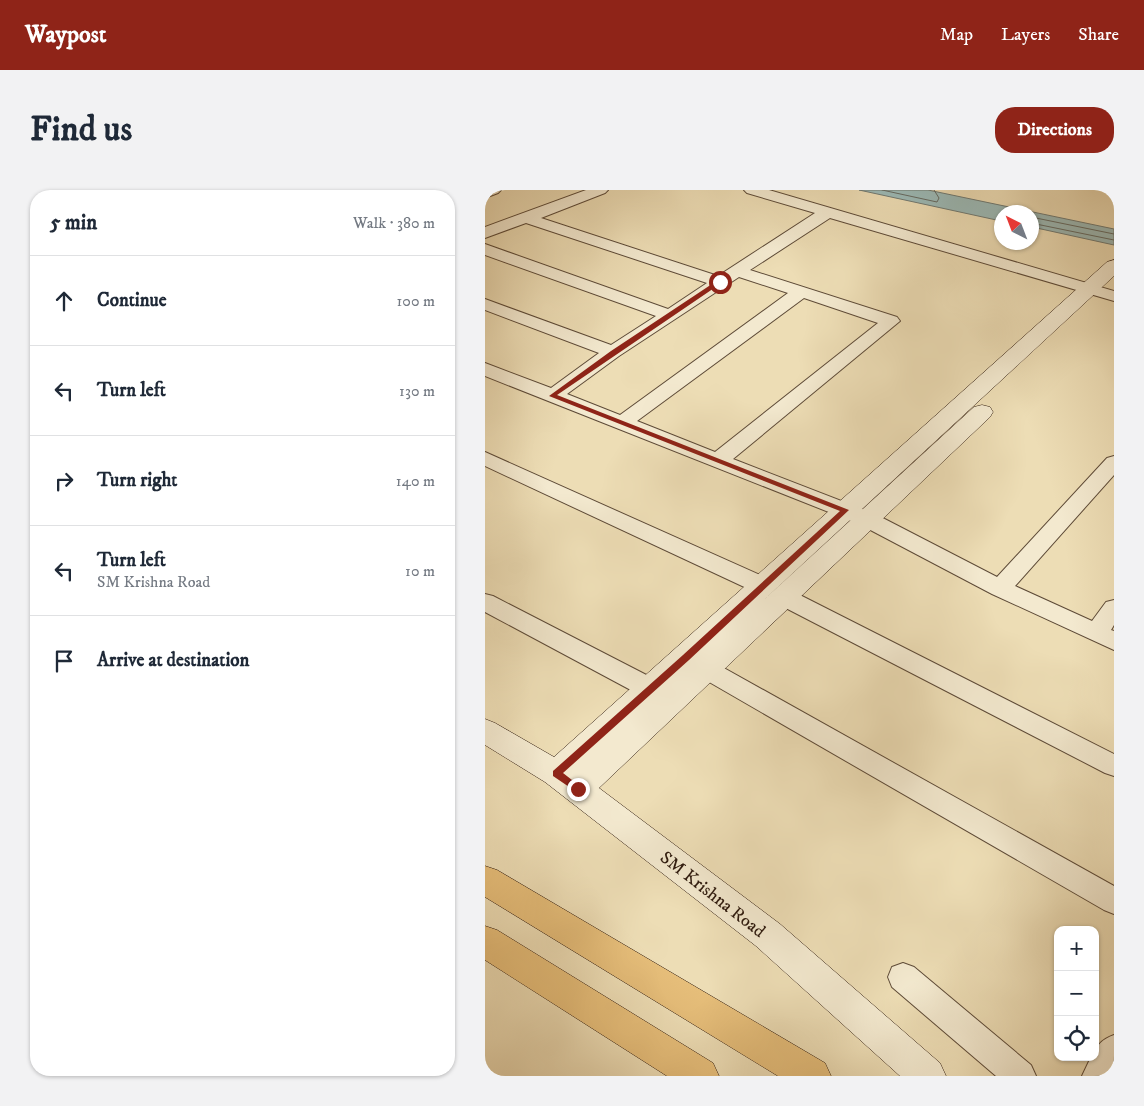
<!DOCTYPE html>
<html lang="en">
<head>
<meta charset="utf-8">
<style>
  body { margin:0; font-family:"IM FELL DW Pica",serif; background:#f2f2f3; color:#1f2937 }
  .controls { position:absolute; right:15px; bottom:15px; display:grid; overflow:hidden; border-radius:10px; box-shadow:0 1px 4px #0004 }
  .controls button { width:45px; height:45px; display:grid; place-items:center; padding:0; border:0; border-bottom:1px solid #e0e1e3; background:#fff; color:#1f2937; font:25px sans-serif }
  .compass { position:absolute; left:509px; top:15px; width:45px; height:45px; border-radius:50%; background:#fff; box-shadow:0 1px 4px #0004; rotate:318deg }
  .stop { position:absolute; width:15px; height:15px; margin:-11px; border:4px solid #8f2418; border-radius:50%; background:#fff }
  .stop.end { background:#8f2418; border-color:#fff; box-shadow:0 1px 5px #0008 }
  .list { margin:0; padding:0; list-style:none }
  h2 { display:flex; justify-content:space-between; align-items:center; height:65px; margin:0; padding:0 20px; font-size:21px }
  h2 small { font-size:16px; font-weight:400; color:#747a83 }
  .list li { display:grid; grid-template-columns:32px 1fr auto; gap:15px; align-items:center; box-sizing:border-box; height:90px; padding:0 20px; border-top:1px solid #e0e1e3 }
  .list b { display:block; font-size:19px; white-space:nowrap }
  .list p { margin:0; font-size:16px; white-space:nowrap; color:#747a83 }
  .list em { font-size:16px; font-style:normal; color:#747a83 }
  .icon { flex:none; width:28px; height:28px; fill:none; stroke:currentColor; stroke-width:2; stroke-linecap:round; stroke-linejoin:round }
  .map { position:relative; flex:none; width:629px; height:886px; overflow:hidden; border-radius:20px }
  header { display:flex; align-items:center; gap:30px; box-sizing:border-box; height:70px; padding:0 25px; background:#8f2418; color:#fff }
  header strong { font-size:24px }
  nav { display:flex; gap:28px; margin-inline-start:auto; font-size:18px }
  .intro { display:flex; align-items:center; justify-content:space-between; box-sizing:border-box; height:120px; padding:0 30px }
  h1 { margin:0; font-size:35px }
  .button { padding:12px 22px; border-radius:20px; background:#8f2418; color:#fff; font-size:18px; font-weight:700 }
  main { display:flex; gap:30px; padding:0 30px }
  aside { flex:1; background:#fff; border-radius:20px; box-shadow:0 1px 4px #0004 }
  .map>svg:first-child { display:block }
  .water { fill:#9cbab7; stroke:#707a73 }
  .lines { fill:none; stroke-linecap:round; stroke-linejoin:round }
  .shore { stroke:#656a62; stroke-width:1 }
  .street-casing { stroke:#5e4b38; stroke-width:2 }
  .secondary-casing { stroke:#2e1a0e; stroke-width:1 }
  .highway-casing { stroke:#2e1a0e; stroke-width:1 }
  .street { fill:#f3e9cf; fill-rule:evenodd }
  .secondary { fill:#f3e9cf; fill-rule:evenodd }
  .highway { fill:#e6be7a; fill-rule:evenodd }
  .route { fill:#8f2418 }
  .labels { text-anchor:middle; stroke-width:4.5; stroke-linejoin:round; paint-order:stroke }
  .near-street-label { font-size:18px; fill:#2e1a0e; stroke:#f3e9cf }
</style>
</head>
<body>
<header>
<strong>Waypost</strong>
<nav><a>Map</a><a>Layers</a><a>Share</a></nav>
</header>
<div class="intro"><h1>Find us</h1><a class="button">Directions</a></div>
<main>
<aside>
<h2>5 min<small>Walk · 380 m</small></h2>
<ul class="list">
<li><svg class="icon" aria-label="ahead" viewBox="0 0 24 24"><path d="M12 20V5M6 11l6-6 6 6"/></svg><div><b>Continue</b></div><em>100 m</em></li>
<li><svg class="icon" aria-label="left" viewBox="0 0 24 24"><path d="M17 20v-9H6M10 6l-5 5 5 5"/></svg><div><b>Turn left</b></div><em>130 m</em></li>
<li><svg class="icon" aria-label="right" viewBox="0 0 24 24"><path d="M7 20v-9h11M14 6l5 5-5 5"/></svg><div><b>Turn right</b></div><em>140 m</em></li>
<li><svg class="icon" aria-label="left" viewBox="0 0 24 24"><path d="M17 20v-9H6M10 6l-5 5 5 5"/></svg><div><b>Turn left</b><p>SM Krishna Road</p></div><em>10 m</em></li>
<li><svg class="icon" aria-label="arrive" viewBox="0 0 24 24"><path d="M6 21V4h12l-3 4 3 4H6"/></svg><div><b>Arrive at destination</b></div></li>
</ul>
</aside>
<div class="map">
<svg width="629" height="886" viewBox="0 0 629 886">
  <rect width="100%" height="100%" fill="#edddb5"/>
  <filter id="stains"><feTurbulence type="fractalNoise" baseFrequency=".004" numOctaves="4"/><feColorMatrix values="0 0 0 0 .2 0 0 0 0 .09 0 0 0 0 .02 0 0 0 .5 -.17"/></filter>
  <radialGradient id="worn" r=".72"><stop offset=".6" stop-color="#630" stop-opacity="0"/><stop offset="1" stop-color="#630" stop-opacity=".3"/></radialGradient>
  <!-- water -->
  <path class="water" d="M374,0H443L629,39V55L547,37L546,22H516V31Z"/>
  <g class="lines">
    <!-- shore -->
    <path class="shore" d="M397,0L452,12L454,8L449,0
      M546,27L629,44
      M546,33L629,50"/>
    <defs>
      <path id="street" d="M0,0H16L13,3L0,8Z
        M101,0H123L120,3L56,28L233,86L330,23L262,3L259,0H284L629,101V111L345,28L265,80L412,127L415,131L248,269L390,324L512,387L622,268L629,266V285L530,396L607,431L621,412L629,410V435L626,440L629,441V460L507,404L374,334L0,186V173L66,198L114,163L0,120V109L126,155L171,126L0,65V54L183,119L222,93L41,33L0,48V37ZM254,87L303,103L135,225L82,204L134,166ZM319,108L393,133L230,262L152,231Z
        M0,262L286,390L289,396L286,402L278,404L270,402L0,276Z
        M299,399L307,401L629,564V586L620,583L291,413L287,407L291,401Z
        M0,404L8,406L175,492L178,499L175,506L166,508L157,506L0,422Z
        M221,470L230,473L629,696V724L619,720L212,485L209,479L212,473Z
        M418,773L429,777L546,875L551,886H511L407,797L403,787L407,777Z
        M629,845V886H597L606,867H610C610,855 618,849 629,845Z"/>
      <path id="secondary" d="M629,70V86L270,418L489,217L497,215L505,217L508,222L505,227L114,598L295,734L455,873L461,886H415L271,756L60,592L0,555V529L10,533L69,567L622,72Z"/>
      <path id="highway" d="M0,676L12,680L340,873L346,886H293L0,707Z
        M0,736L12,740L228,873L234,886H182L0,770Z"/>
    </defs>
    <!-- street casing -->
    <use href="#street" class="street-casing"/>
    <!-- secondary casing -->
    <use href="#secondary" class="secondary-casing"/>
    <!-- highway casing -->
    <use href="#highway" class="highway-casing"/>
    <!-- street -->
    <use href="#street" class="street"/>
    <!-- secondary -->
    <use href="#secondary" class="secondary"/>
    <!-- highway -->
    <use href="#highway" class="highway"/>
  </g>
  <!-- route -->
  <path class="route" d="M233,90L238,92L72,205L364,320L204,470L78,583L96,597L98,599L93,603L68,586V581L198,465L355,321L64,206L126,161Z"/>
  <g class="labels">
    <!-- near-street labels -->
    <g class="near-street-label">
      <text transform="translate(228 704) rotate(38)" y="6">SM Krishna Road</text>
    </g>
  </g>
  <rect width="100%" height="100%" filter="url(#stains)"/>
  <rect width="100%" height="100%" fill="url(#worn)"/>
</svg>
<div class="controls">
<button>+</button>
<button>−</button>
<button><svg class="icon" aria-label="locate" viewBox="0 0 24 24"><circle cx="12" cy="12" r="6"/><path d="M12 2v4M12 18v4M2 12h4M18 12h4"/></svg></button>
</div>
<svg class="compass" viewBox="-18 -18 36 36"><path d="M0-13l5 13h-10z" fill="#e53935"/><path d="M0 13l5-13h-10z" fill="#747a83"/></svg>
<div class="stop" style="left:235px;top:92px"></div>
<div class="stop end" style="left:93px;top:599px"></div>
</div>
</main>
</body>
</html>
